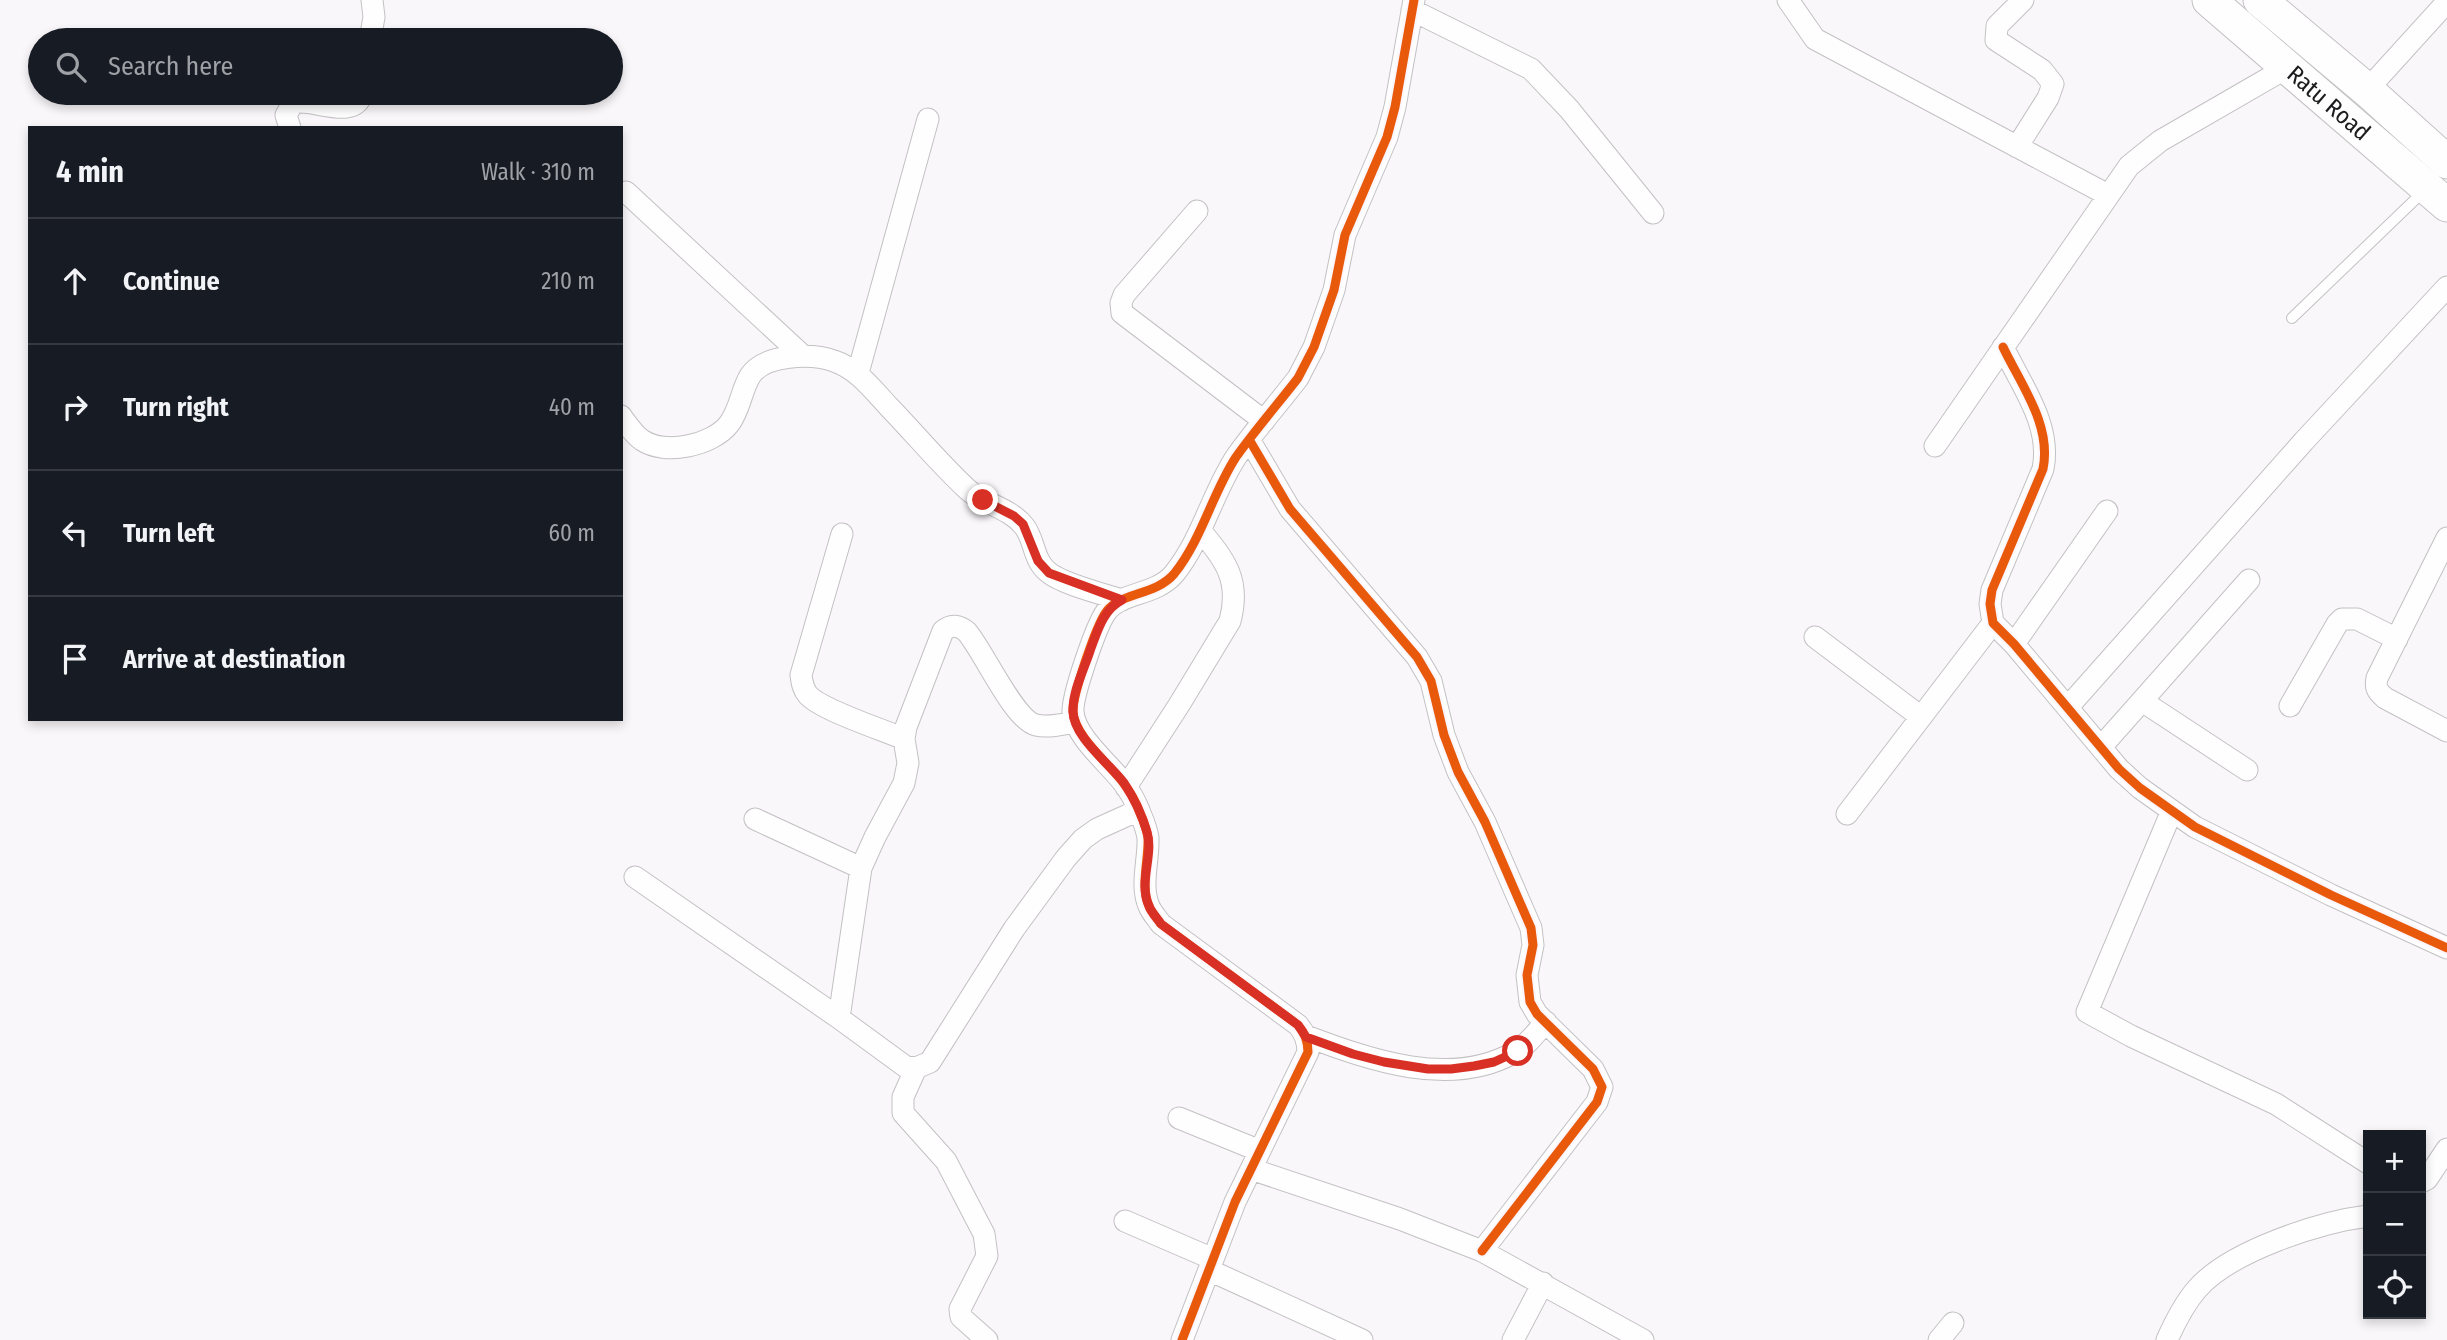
<!DOCTYPE html>
<html lang="en">
<head>
<meta charset="utf-8">
<style>
  body { margin:0; font-family:"Fira Sans Condensed",sans-serif; background:#20242c; color:#f1f3f6 }
  .controls { position:absolute; right:21px; bottom:21px; display:grid; overflow:hidden; border-radius:0px; box-shadow:0 4px 10px #0003 }
  .controls button { width:63px; height:63px; display:grid; place-items:center; padding:0; border:0; border-bottom:2px solid #363941; background:#171b24; color:#f1f3f6; font:35px sans-serif }
  .stop { position:absolute; width:21px; height:21px; margin:-16px; border:5px solid #d93025; border-radius:50%; background:#fff }
  .stop.end { background:#d93025; border-color:#fff; box-shadow:0 2px 7px #0008 }
  .list { margin:0; padding:0; list-style:none }
  h2 { display:flex; justify-content:space-between; align-items:center; height:91px; margin:0; padding:0 28px; font-size:30px }
  h2 small { font-size:23px; font-weight:400; color:#9ea1a6 }
  .list li { display:grid; grid-template-columns:46px 1fr auto; gap:21px; align-items:center; box-sizing:border-box; height:126px; padding:0 28px; border-top:2px solid #363941 }
  .list b { display:block; font-size:26px; white-space:nowrap }
  .list em { font-size:23px; font-style:normal; color:#9ea1a6 }
  .icon { flex:none; width:38px; height:38px; fill:none; stroke:currentColor; stroke-width:2; stroke-linecap:round; stroke-linejoin:round }
  .map { position:relative; flex:none; width:2447px; height:1340px; overflow:hidden }
  .search { position:absolute; background:#171b24; box-shadow:0 4px 10px #0003; left:28px; top:28px; width:595px; height:77px; display:flex; align-items:center; gap:18px; box-sizing:border-box; padding:0 24px; border-radius:38px; color:#9ea1a6; font-size:26px }
  .panel { position:absolute; background:#171b24; box-shadow:0 4px 10px #0003; left:28px; top:126px; width:595px; height:595px; border-radius:0px }
  .map>svg:first-child { display:block }
  .lines { fill:none; stroke-linecap:round; stroke-linejoin:round }
  .service-casing { stroke:#c3c1c3; stroke-width:12 }
  .minor-casing { stroke:#c3c1c3; stroke-width:23 }
  .primary-casing { stroke:#c3c1c3; stroke-width:35 }
  .service { stroke:#fefefe; stroke-width:10 }
  .minor { stroke:#fefefe; stroke-width:21 }
  .primary { stroke:#fefefe; stroke-width:33 }
  .cycleway-casing { stroke:#fbf6fc; stroke-width:13 }
  .cycleway { stroke:#e8590c; stroke-width:9 }
  .route { stroke:#d93025; stroke-width:9 }
  .labels { text-anchor:middle; stroke-width:5; stroke-linejoin:round; paint-order:stroke }
  .street-label { font-size:24px; fill:#1c1b1d; stroke:#fbf6fc }
</style>
</head>
<body>
<div class="map">
<svg width="2447" height="1340" viewBox="0 0 2447 1340">
  <rect width="100%" height="100%" fill="#faf7fb"/>
  <g class="lines">
    <defs>
      <path id="service" d="M2292,318L2424,191"/>
      <path id="minor" d="M1788,0L1815,39L2108,195
        M1412,10L1531,69L1569,109L1653,213
        M370,40L374,17L372,0
        M2367,90L2447,2
        M290,128L286,115L293,103C312,97 355,122 362,93
        M2017,147L2048,98L2053,84L2042,70L1996,40L1997,26L2023,0
        M626,192L803,356
        M1197,211L1124,295L1121,303L1122,313L1264,421
        M2003,347C2021,385 2052,425 2043,469L1992,590L1990,604L1993,623L2014,644L2119,769L2140,788L2195,827L2331,895L2447,948
        M858,373L928,119
        M621,416C627,424 634,435 642,440C665,456 713,445 729,424C740,410 741,391 750,376C764,354 812,353 834,361C858,369 873,390 890,408C916,435 940,464 967,489C983,504 1010,508 1024,526C1035,540 1033,560 1048,572C1062,584 1103,594 1122,600
        M1250,441L1290,509L1417,657L1431,681L1444,735L1458,772L1485,822L1531,928L1533,945L1527,975L1530,1002L1537,1014L1593,1069L1602,1087L1597,1102L1482,1251
        M1935,446L2129,166L2160,141L2288,67
        M842,534L801,675C802,683 803,689 808,695C821,710 884,730 904,739
        M2447,538L2377,678C2375,688 2377,691 2385,698L2447,731
        M1815,637L1921,717
        M2014,644L2107,511
        M2142,701L2247,770
        M2290,706L2337,624L2342,619H2357L2397,639
        M2068,707L2304,441L2447,287
        M2101,747L2249,580
        M1126,787L1179,705L1230,621C1241,580 1225,560 1200,530
        M2171,813L2087,1012L2131,1036L2276,1104L2368,1163
        M1847,814L1993,623
        M755,819L861,868
        M635,877L839,1018L906,1067L916,1068L930,1062L1014,929L1066,858L1083,839L1097,829L1139,810
        M839,1018L861,868L875,837L904,783L908,763L904,739L906,727L943,631C951,624 959,625 967,632C984,652 1014,720 1036,725C1048,728 1064,724 1075,722
        M1306,1036C1370,1060 1451,1089 1515,1052C1527,1046 1537,1031 1546,1022
        M916,1068L903,1097V1113L946,1161L984,1234L987,1256L960,1309L961,1317L987,1340
        M1179,1118L1260,1151
        M1251,1169L1400,1219L1482,1251L1643,1340
        M2421,1182L2427,1179L2447,1149
        M1125,1221L1213,1259
        M1209,1270L1362,1340
        M1182,1340L1235,1202L1308,1052C1308,1041 1305,1033 1298,1025L1161,924C1157,918 1151,912 1149,906C1140,886 1149,859 1148,838C1147,830 1143,820 1140,813C1136,802 1129,790 1122,781C1107,762 1075,736 1073,712C1072,696 1096,626 1106,612C1120,592 1155,596 1174,574C1202,539 1212,494 1236,457C1255,430 1278,404 1298,378L1314,347L1334,290L1345,235L1387,137L1395,107L1414,0
        M1513,1340L1543,1283
        M1939,1340L1953,1323
        M2167,1340C2175,1322 2184,1304 2197,1289C2230,1251 2320,1222 2368,1216"/>
      <g id="primary">
        <path id="s1" d="M2209,0L2447,205"/>
        <path d="M2260,0L2367,90L2447,162"/>
      </g>
    </defs>
    <!-- service casing -->
    <use href="#service" class="service-casing"/>
    <!-- minor casing -->
    <use href="#minor" class="minor-casing"/>
    <!-- primary casing -->
    <use href="#primary" class="primary-casing"/>
    <!-- service -->
    <use href="#service" class="service"/>
    <!-- minor -->
    <use href="#minor" class="minor"/>
    <!-- primary -->
    <use href="#primary" class="primary"/>
    <defs>
      <path id="cycleway" d="M2003,347C2021,385 2052,425 2043,469L1992,590L1990,604L1993,623L2014,644L2119,769L2140,788L2195,827L2331,895L2447,948
        M1250,441L1290,509L1417,657L1431,681L1444,735L1458,772L1485,822L1531,928L1533,945L1527,975L1530,1002L1537,1014L1593,1069L1602,1087L1597,1102L1482,1251
        M1182,1340L1235,1202L1308,1052C1308,1041 1305,1033 1298,1025L1161,924C1157,918 1151,912 1149,906C1140,886 1149,859 1148,838C1147,830 1143,820 1140,813C1136,802 1129,790 1122,781C1107,762 1075,736 1073,712C1072,696 1096,626 1106,612C1120,592 1155,596 1174,574C1202,539 1212,494 1236,457C1255,430 1278,404 1298,378L1314,347L1334,290L1345,235L1387,137L1395,107L1414,0"/>
    </defs>
    <!-- cycleway casing -->
    <use href="#cycleway" class="cycleway-casing"/>
    <!-- cycleway -->
    <use href="#cycleway" class="cycleway"/>
  </g>
  <g class="lines">
    <!-- route -->
    <path class="route" d="M983,500L1014,516L1023,524L1038,561L1049,573L1122,600C1103,610 1098,630 1091,648C1085,668 1073,689 1073,710C1072,736 1110,764 1124,783C1134,798 1142,815 1147,832C1154,855 1138,883 1149,906C1151,912 1157,918 1161,924L1298,1025L1306,1037L1353,1054L1384,1062L1428,1069H1451L1474,1066L1494,1062L1518,1051"/>
  </g>
  <g class="labels">
    <!-- street labels -->
    <g class="street-label">
      <text dy="8" stroke="none"><textPath href="#s1" startOffset="158">Ratu Road</textPath></text>
    </g>
  </g>
</svg>
<div class="controls">
<button>+</button>
<button>−</button>
<button><svg class="icon" aria-label="locate" viewBox="0 0 24 24"><circle cx="12" cy="12" r="6"/><path d="M12 2v4M12 18v4M2 12h4M18 12h4"/></svg></button>
</div>
<div class="stop" style="left:1518px;top:1051px"></div>
<div class="stop end" style="left:983px;top:500px"></div>
<div class="search"><svg class="icon" aria-label="search" viewBox="0 0 24 24"><circle cx="10" cy="10" r="6"/><path d="M15 15l6 6"/></svg>Search here</div>
<section class="panel">
<h2>4 min<small>Walk · 310 m</small></h2>
<ul class="list">
<li><svg class="icon" aria-label="ahead" viewBox="0 0 24 24"><path d="M12 20V5M6 11l6-6 6 6"/></svg><div><b>Continue</b></div><em>210 m</em></li>
<li><svg class="icon" aria-label="right" viewBox="0 0 24 24"><path d="M7 20v-9h11M14 6l5 5-5 5"/></svg><div><b>Turn right</b></div><em>40 m</em></li>
<li><svg class="icon" aria-label="left" viewBox="0 0 24 24"><path d="M17 20v-9H6M10 6l-5 5 5 5"/></svg><div><b>Turn left</b></div><em>60 m</em></li>
<li><svg class="icon" aria-label="arrive" viewBox="0 0 24 24"><path d="M6 21V4h12l-3 4 3 4H6"/></svg><div><b>Arrive at destination</b></div></li>
</ul>
</section>
</div>
</body>
</html>
